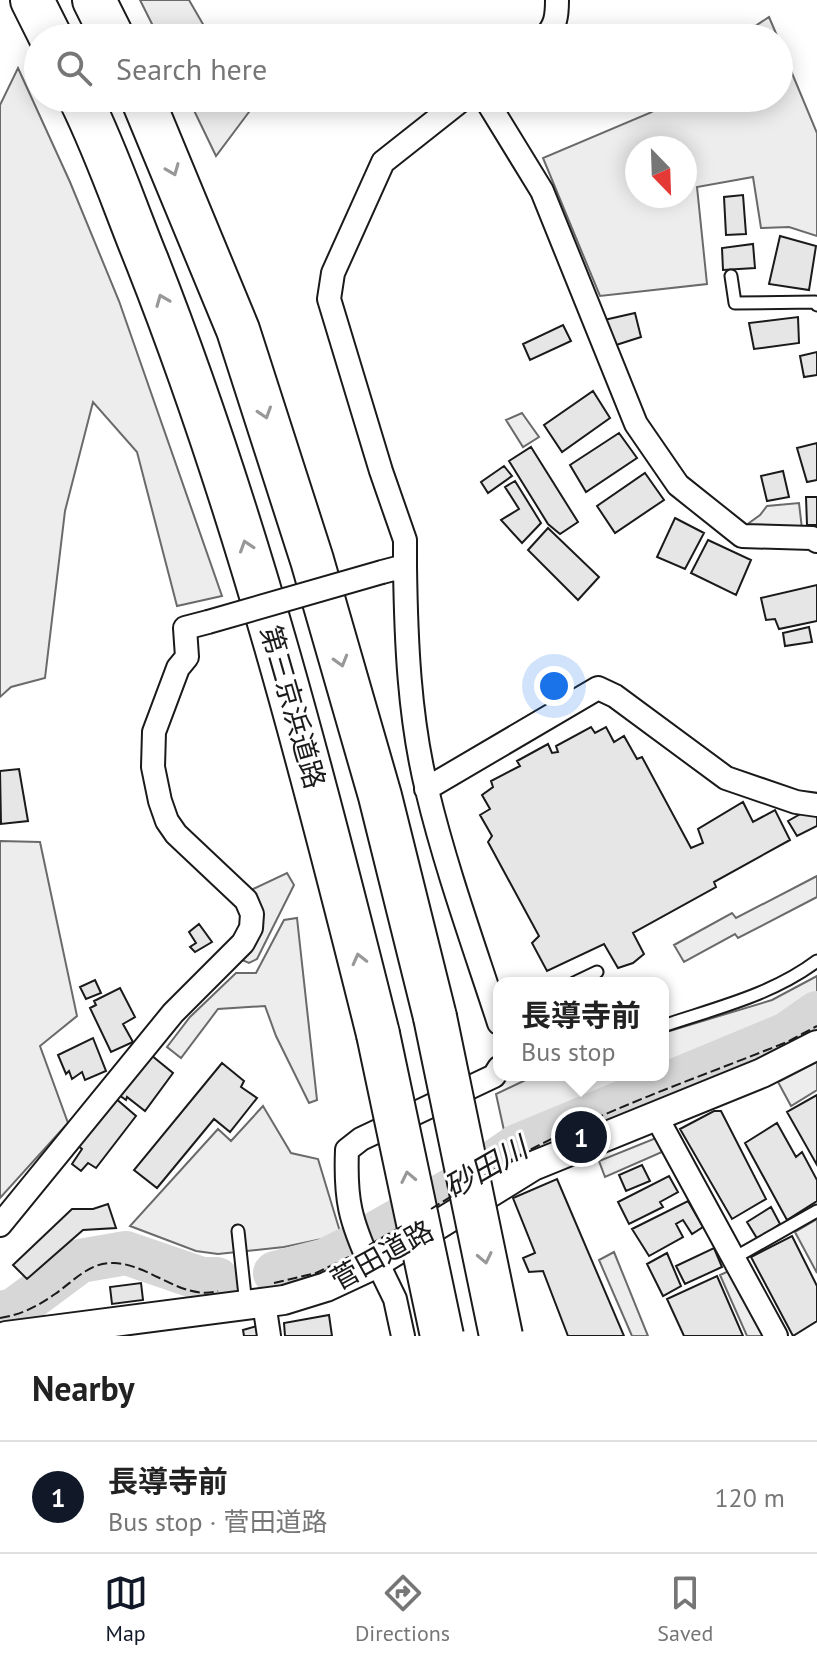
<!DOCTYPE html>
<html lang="en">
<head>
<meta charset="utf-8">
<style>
  body { margin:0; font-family:"PT Sans","Noto Sans JP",sans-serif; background:#f2f2f2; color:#222 }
  .compass { position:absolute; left:625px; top:136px; width:72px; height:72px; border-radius:50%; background:#fff; box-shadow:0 4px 20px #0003; rotate:157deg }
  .you { position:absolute; left:554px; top:686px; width:28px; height:28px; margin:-20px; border:6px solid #fff; border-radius:50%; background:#1a73e8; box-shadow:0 0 0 12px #1a73e833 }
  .badge { display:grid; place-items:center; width:52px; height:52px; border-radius:50%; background:#111827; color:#fff; font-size:26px; font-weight:700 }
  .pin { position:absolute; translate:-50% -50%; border:4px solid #fff; box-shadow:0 2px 8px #0006 }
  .popup { position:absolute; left:493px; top:977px; width:176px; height:104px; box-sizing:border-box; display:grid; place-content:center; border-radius:16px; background:#fff; filter:drop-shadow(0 2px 6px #0005); font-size:26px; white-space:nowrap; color:#767676 }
  .popup b { font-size:30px; color:#222 }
  .popup::after { content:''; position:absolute; left:50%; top:100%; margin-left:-16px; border:16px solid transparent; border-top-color:#fff }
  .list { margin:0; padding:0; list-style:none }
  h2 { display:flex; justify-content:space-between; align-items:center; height:104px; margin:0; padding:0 32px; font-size:34px }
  h2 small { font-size:26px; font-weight:400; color:#767676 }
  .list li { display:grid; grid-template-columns:52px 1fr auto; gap:24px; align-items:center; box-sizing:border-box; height:112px; padding:0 32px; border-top:2px solid #e0e0e0 }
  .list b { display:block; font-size:30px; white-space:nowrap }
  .list p { margin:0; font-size:26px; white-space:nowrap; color:#767676 }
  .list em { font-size:26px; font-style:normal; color:#767676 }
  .icon { flex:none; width:44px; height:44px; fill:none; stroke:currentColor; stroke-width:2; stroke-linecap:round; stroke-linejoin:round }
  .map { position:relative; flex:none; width:817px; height:1336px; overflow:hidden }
  .search { position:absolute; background:#fff; box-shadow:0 4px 20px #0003; left:24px; right:24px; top:24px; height:88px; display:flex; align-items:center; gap:20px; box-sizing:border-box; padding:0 28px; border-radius:44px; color:#767676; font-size:30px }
  .sheet { height:216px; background:#fff }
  nav { display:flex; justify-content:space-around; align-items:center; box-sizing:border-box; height:112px; border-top:2px solid #e0e0e0; background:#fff; font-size:22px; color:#767676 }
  nav a { display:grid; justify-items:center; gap:4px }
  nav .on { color:#111827 }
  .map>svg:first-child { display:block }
  .built { fill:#ededed; stroke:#6a6a6a; stroke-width:2; fill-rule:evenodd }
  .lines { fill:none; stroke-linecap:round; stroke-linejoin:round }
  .river { stroke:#d7d7d7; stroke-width:44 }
  .building { fill:#e6e6e6; stroke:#1a1a1a; stroke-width:2 }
  .service-casing { stroke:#1a1a1a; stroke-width:15 }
  .minor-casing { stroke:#1a1a1a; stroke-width:26 }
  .tertiary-casing { stroke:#1a1a1a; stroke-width:32 }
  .motorway-casing { stroke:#1a1a1a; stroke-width:46 }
  .service { stroke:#fff; stroke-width:11 }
  .minor { stroke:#fff; stroke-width:22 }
  .tertiary { stroke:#fff; stroke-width:28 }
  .motorway { stroke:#fff; stroke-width:42 }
  .minor-bridge-casing { stroke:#1a1a1a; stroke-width:26; stroke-linecap:butt }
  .motorway-bridge-casing { stroke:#1a1a1a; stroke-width:46; stroke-linecap:butt }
  .minor-bridge { stroke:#fff; stroke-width:22 }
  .motorway-bridge { stroke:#fff; stroke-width:42 }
  .fence { stroke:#1a1a1a; stroke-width:2; stroke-dasharray:10 4; stroke-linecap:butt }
  .oneway { stroke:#989898 }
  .labels { text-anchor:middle; stroke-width:6; stroke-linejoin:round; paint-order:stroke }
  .street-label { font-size:28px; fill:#1a1a1a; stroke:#fff }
  .water-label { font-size:30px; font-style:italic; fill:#1a1a1a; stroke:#fff }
</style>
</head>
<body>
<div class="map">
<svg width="817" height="1336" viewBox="0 0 817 1336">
  <rect width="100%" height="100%" fill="#fff"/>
  <!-- built -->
  <path class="built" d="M140,0H189L211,38H159Z
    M769,17L778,38H737Z
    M779,42L817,133V236L789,227L761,228L753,177L697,187L707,284L600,296L543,158L652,112L665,98H779ZM637,148H685V196H637Z
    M18,68L70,182L119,301L222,596L177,606L137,452L93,402L65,511L45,678L11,687L0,697V105Z
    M188,98H247L252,108L216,156Z
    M522,413L539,437L523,447L506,420Z
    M799,503L802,529L745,526L760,515L767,506Z
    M0,841L40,842L77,1016L40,1046L68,1123L0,1198Z
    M287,873L294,885L257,959L249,963L237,958L251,890Z
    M817,876V897L738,938L735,934L684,962L674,945L732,913L736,918Z
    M297,918L317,1100L309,1103L276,1036L265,1006L218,1009L181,1058L167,1047L190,1017L236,973H256L284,920Z
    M817,976V1007L788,1029L507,1144L496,1094L536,1075H663V1033L772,1000Z
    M817,1062V1090L791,1106L778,1082Z
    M263,1106L291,1153L318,1159L341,1235L284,1247L218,1254L196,1251L130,1226L218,1129L231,1141Z
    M656,1138L662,1152L605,1177L599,1161Z
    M817,1219V1273L795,1232Z
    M614,1252L648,1336H632L599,1260Z
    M731,1270L764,1336H747L720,1275Z"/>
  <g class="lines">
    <!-- river -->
    <path class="river" d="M378,1232L459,1186L517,1146L787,1034L817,1013
      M275,1273L326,1260L352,1247
      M0,1313L14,1310L80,1261L126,1253L202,1279H217"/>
  </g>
  <!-- building -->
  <path class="building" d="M743,195L746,234L726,235L724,197Z
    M780,236L816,246L809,290L769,284Z
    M753,244L755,268L723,270L722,248Z
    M635,313L641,337L613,346L604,320Z
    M798,317L799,343L754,349L749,323Z
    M563,325L571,341L530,360L523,344Z
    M817,352V375L804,377L800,356Z
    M593,391L610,418L562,452L544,425Z
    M619,433L637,458L586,492L570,465Z
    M817,443V480L807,482L797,448Z
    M531,447L578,522L560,534L548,524L509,461Z
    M504,466L512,476L488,493L481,482Z
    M783,471L789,497L767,501L761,476Z
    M645,473L664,500L615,533L597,506Z
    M515,481L541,523L522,543L501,520L519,509L505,487Z
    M806,497H817V525H807Z
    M675,518L704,533L685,569L657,557Z
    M548,528L599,577L578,600L528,550Z
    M708,540L751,560L736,595L691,573Z
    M817,585V621L779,629L775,619L766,620L761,598Z
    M809,627L812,642L785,646L783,633Z
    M591,727L595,733L606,727L614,742L624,736L637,759L642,757L691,848L703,843L698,829L743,802L753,822L775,810L790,840L714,882L716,887L633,933L644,954L633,963L618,968L604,944L547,971L532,943L539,936L488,842L492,836L480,815L490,809L482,795L493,787L491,781L520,766L517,761L548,744L552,753L558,752L556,746Z
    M19,769L28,821L1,824L0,771Z
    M813,807L817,815V826L797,836L788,821Z
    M199,924L212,942L195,952L190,947L196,943L189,932Z
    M95,980L101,993L86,999L80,987Z
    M120,988L135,1017L123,1024L133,1042L111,1052L90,1008L96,1005L94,1001Z
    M93,1038L106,1071L85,1080L82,1072L72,1079L69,1071L66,1074L58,1055Z
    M151,1055L173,1073L145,1111L127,1097L126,1100L119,1095Z
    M222,1063L244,1081L241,1087L257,1098L230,1132L214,1119L157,1188L134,1170Z
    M817,1095V1165L787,1112Z
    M114,1097L136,1116L96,1168L88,1163L81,1171L72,1164L82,1149L77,1145Z
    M714,1111H721L766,1199L732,1219L680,1129Z
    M777,1123L796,1157L802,1152L817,1180V1201L787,1220L745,1143Z
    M642,1165L650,1181L626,1191L619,1175Z
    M669,1176L678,1192L660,1202L663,1207L629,1224L618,1202Z
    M557,1179L624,1336H568L543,1271L529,1272L523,1258L535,1253L513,1198Z
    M688,1201L703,1227L692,1234L683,1220L676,1224L683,1237L649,1256L632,1229Z
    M108,1204L116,1228L83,1230L27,1279L13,1265L72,1209H93Z
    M771,1207L780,1224L758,1240L747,1222Z
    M792,1236L817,1286V1321L793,1336L751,1257Z
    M714,1248L722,1267L685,1284L676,1266Z
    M667,1253L681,1286L663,1296L647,1264Z
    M717,1276L743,1336H684L667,1299Z
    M141,1283L143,1300L112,1304L110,1287Z
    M329,1315L332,1336H285L284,1323Z
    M257,1326L258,1336H244L243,1330Z"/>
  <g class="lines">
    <defs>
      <path id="service" d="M731,276L735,303L815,302L817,305
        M574,983L597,972
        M663,1026C716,1008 772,995 817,961
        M238,1231L246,1305
        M734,1258L817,1211"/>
      <path id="minor" d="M544,38C556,26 557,16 557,0
        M485,98L542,191L636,424L678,485L742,536L812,538L817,541
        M405,566C406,640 409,717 427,790C446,869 474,946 499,1023
        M382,572L405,566V540L381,471L329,299L333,273L383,162L464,98
        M426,789L598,688L615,696L726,778L796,802L817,805
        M656,1116L776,1336
        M0,1225L173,1013L243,943L251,928L252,914L246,900L176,834L167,821L160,801L153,767L154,732L178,668L187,657L185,628L208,622
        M377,1262L395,1299L403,1336
        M371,1266C350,1220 345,1200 347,1150L361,1139L494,1076L499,1068
        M264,1303L269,1336"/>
      <path id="tertiary" d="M6,1336L284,1300L326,1287L371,1266L533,1166L762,1073L817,1045"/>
      <path id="motorway" d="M32,0L51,38
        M94,0L113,38
        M80,98C106,150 125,207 147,261C246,512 313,773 378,1034
        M142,98L238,330L312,560L380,796L435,1017"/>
    </defs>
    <!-- service casing -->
    <use href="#service" class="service-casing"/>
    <!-- minor casing -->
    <use href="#minor" class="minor-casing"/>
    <!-- tertiary casing -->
    <use href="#tertiary" class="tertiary-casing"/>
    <!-- motorway casing -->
    <use href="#motorway" class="motorway-casing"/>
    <!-- service -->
    <use href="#service" class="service"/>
    <!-- minor -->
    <use href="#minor" class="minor"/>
    <!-- tertiary -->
    <use href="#tertiary" class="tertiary"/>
    <!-- motorway -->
    <use href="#motorway" class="motorway"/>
    <defs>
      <path id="minor-bridge" d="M208,622L382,572"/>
      <path id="motorway-bridge" d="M435,1017L501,1336
        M378,1034L442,1336"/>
    </defs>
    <!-- minor-bridge casing -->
    <use href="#minor-bridge" class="minor-bridge-casing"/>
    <!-- motorway-bridge casing -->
    <use href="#motorway-bridge" class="motorway-bridge-casing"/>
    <!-- minor-bridge -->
    <use href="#minor-bridge" class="minor-bridge"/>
    <!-- motorway-bridge -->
    <use href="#motorway-bridge" class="motorway-bridge"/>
    <!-- fence -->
    <path class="fence" d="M482,1177C576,1119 685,1083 787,1042L817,1026
      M431,1209L455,1194
      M369,1245L404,1225
      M274,1283L316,1273L353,1255
      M0,1318C21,1315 38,1306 55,1294C74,1281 89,1262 114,1263C150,1264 182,1301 218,1291"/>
  </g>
  <!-- one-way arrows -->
  <defs><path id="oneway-chevron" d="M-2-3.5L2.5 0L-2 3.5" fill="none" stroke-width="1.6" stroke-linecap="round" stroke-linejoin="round" transform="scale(2)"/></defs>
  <g class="oneway">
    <use href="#oneway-chevron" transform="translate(173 170) rotate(68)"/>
    <use href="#oneway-chevron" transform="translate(162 300) rotate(-112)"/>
    <use href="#oneway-chevron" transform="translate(265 413) rotate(72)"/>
    <use href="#oneway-chevron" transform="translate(246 546) rotate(-108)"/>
    <use href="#oneway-chevron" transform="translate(341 661) rotate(74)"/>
    <use href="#oneway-chevron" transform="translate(359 959) rotate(-104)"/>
    <use href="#oneway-chevron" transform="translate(408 1177) rotate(-102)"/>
    <use href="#oneway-chevron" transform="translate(485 1258) rotate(78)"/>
  </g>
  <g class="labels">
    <!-- street labels -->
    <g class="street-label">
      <text transform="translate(293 707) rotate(74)" y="10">第三京浜道路</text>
      <text transform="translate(382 1255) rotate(-29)" y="10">菅田道路</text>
    </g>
    <!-- water labels -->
    <g class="water-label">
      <text transform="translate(486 1168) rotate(-30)" y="10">砂田川</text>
    </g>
  </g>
</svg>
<svg class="compass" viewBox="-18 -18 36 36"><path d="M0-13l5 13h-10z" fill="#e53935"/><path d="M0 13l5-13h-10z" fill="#767676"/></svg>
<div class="you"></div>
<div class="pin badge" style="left:581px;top:1137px">1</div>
<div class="popup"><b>長導寺前</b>Bus stop</div>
<div class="search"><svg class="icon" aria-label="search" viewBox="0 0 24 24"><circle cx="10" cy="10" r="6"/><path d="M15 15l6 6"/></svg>Search here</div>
</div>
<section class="sheet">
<h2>Nearby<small></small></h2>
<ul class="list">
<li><span class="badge">1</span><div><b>長導寺前</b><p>Bus stop · 菅田道路</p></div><em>120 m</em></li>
</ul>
</section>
<nav>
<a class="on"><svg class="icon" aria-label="map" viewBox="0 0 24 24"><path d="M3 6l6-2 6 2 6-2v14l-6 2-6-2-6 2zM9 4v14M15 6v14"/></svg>Map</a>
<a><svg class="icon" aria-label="directions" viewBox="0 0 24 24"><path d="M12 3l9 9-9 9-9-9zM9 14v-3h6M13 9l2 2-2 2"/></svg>Directions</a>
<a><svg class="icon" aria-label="saved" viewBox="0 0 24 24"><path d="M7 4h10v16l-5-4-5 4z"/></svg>Saved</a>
</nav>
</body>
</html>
